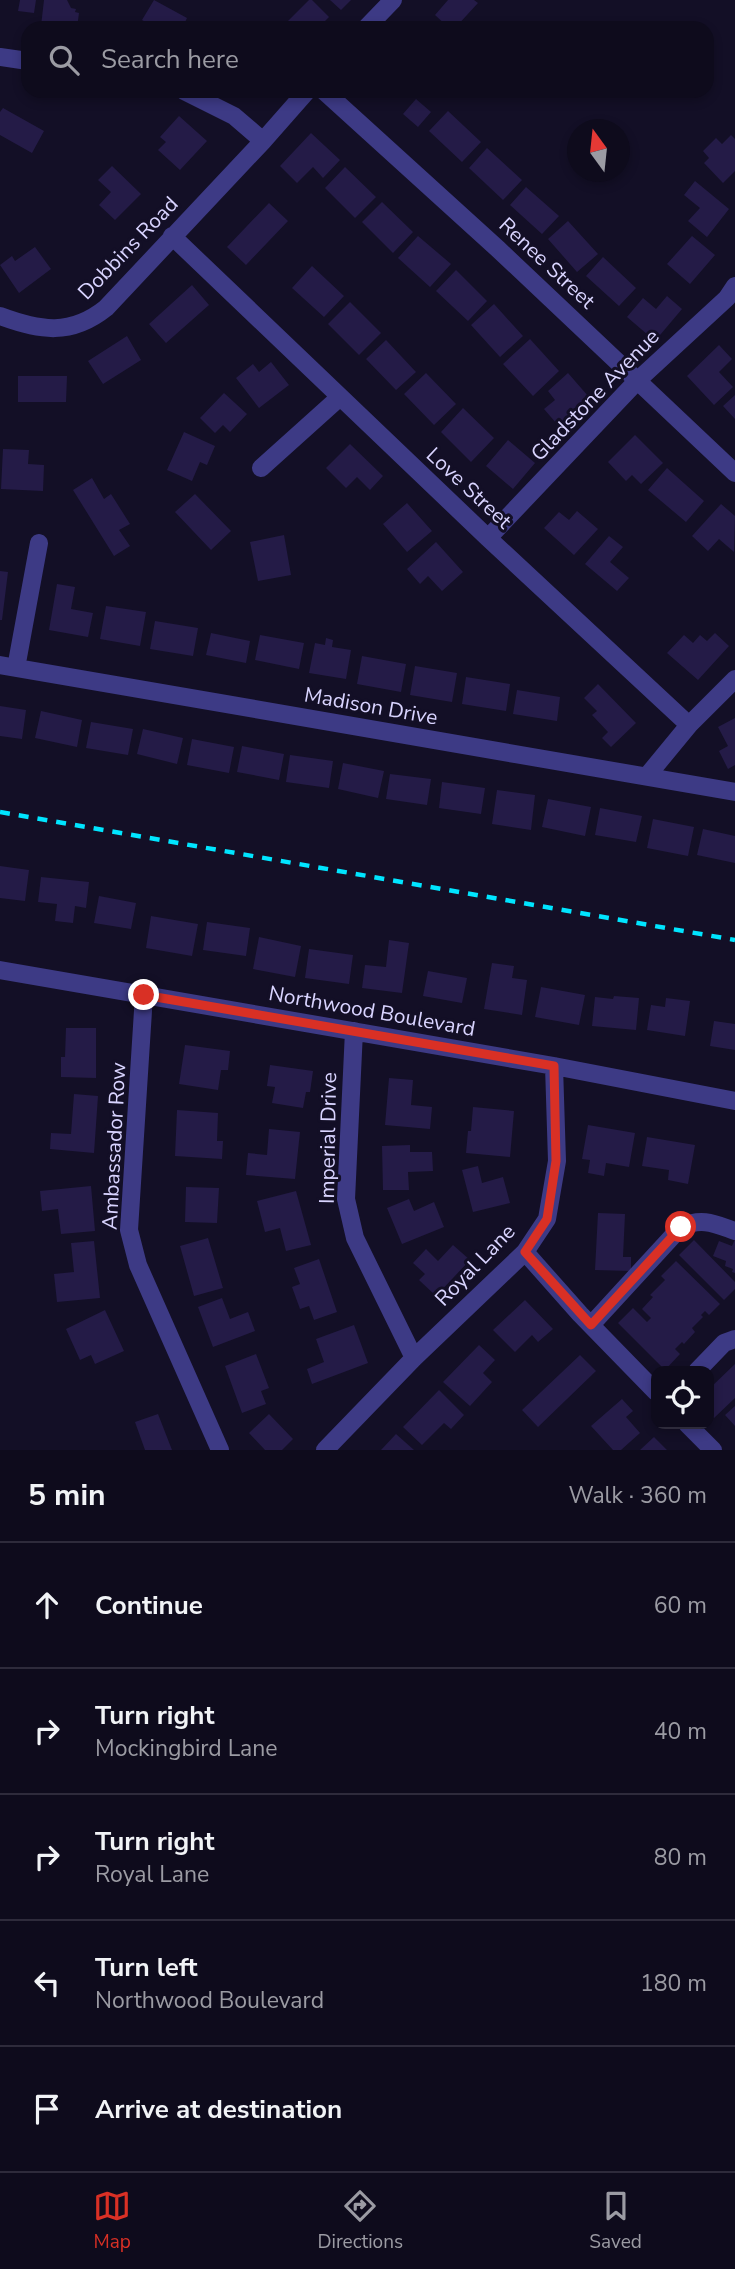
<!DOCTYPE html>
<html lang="en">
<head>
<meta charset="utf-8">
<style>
  body { margin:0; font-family:"Nunito Sans",sans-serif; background:#171425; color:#f1f3f6 }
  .controls { position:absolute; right:21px; bottom:21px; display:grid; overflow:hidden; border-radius:14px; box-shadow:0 4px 10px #0003 }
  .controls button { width:63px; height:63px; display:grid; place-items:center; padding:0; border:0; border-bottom:2px solid #2e2b3b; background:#0e0b1c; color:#f1f3f6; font:35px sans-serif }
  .compass { position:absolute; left:567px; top:119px; width:63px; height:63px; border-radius:50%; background:#0e0b1c; box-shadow:0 4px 10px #0003; rotate:345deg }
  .stop { position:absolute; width:21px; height:21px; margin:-16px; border:5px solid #d93025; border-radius:50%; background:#fff }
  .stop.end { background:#d93025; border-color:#fff; box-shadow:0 2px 7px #0008 }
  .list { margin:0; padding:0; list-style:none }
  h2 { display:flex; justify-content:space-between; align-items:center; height:91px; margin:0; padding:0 28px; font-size:30px }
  h2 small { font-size:23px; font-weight:400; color:#9b9ba3 }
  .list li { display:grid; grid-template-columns:46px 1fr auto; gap:21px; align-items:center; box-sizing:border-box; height:126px; padding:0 28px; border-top:2px solid #2e2b3b }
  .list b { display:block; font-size:26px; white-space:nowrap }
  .list p { margin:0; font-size:23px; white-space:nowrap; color:#9b9ba3 }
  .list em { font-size:23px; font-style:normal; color:#9b9ba3 }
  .icon { flex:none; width:38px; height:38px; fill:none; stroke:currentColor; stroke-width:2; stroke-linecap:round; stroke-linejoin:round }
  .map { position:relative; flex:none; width:735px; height:1450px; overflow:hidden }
  .search { position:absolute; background:#0e0b1c; box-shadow:0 4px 10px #0003; left:21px; right:21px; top:21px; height:77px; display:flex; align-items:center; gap:18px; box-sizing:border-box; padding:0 24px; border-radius:21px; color:#9b9ba3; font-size:26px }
  .sheet { height:721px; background:#0e0b1c }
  nav { display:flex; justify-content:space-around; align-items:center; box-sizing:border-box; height:98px; border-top:2px solid #2e2b3b; background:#0e0b1c; font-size:19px; color:#9b9ba3 }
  nav a { display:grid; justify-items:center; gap:4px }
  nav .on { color:#d93025 }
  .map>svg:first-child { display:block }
  .building { fill:#241b47 }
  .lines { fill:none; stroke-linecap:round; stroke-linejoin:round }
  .minor { stroke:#3d3a85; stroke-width:18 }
  .rail { stroke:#00e5ff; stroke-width:4.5; stroke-dasharray:10 9; stroke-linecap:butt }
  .route { stroke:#d93025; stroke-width:9 }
  .labels { text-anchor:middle; stroke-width:6; stroke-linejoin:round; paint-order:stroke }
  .street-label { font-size:21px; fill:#d9d4ff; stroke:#130f26 }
</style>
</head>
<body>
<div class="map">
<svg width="735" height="1450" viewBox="0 0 735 1450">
  <rect width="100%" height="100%" fill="#130f26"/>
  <!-- building -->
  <path class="building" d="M20,0H36L34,13L18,11Z
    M44,0H67L71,8L76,9L75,12L79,13L77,28L41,26Z
    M154,0L187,18L182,28H155L142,20Z
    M309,0H312L329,17L318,28H283L282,27Z
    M330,0H351L341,10Z
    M448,0H474L478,3L455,28H449L435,15Z
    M416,99L431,112L418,127L403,114Z
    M3,108L44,131L32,153L0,135V112Z
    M448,111L481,142L462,162L429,131Z
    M179,116L207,141L180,170L158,150L166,142L160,137Z
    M311,133L340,160L323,178L313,167L297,183L280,166Z
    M731,135L735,139V171L723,183L704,163L709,158L703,151L716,138L722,144Z
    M487,148L522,180L503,200L469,168Z
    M112,166L141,194L115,220L99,205L111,192L98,180Z
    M345,167L376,197L355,218L325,188Z
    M695,181L729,209L707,237L688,221L700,208L684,195Z
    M526,187L559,216L542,234L510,205Z
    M382,202L413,232L393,253L362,222Z
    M269,203L288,221L246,265L227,247Z
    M568,221L598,254L577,272L548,239Z
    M418,236L451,264L430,287L398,258Z
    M692,236L715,255L690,284L667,264Z
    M35,247L51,269L19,293L0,265L12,256L15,261Z
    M603,257L636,288L619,306L586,276Z
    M312,266L344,296L324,317L292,288Z
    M456,270L487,301L468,321L436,291Z
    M192,285L209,305L166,343L149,324Z
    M667,296L682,309L655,341L627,317L643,298L656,309Z
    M350,302L381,333L359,355L328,324Z
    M494,304L523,336L500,357L471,325Z
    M127,336L141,360L103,384L88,361Z
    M530,339L559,371L533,396L503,364Z
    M386,340L416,372L396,390L366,359Z
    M719,345L732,359L719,372L733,387L714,405L687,376Z
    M271,362L289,385L259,408L236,378L253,364L259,372Z
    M426,373L456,404L434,425L404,394Z
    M568,373L595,404L563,431L544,409L555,400L548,391Z
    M18,376H67L66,402H18Z
    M224,393L247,414L230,432L223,425L215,433L200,418Z
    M735,395V419L723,406Z
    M463,408L494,438L471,462L441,432Z
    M184,432L215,446L207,465L200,462L192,481L167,470Z
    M635,435L663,463L641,484L632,475L626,481L608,462Z
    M508,440L535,463L513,489L486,466Z
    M350,444L383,476L370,490L357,477L346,488L326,468Z
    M3,449L29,450L28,464L44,465L43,491L1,489Z
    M667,468L704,501L686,522L648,490Z
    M92,478L104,499L111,494L130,524L119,530L130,546L114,556L73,490Z
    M195,494L231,531L211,550L175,512Z
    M407,503L432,531L407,552L383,524Z
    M721,504L735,516L734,552L719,539L708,551L692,536Z
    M577,511L598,529L574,555L544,528L559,512L569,520Z
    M284,535L291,575L258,581L250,542Z
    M609,536L623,547L610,562L629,578L617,591L585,564Z
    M436,542L463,572L442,591L428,576L420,584L407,569Z
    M0,571L8,572L2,620H0Z
    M57,584L75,587L71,609L93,613L88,637L49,630Z
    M106,606L146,612L140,646L100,639Z
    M155,621L198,628L193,656L150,649Z
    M211,633L250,641L246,663L206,655Z
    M715,633L729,646L698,680L667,653L684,635L693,643L700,635L707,641Z
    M260,635L304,643L299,669L255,660Z
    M326,638L333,640L332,647L351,650L346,679L309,673L315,643L325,645Z
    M362,656L406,664L401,692L357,684Z
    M415,666L457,673L452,702L410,695Z
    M466,677L510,684L506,711L462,704Z
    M598,684L636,723L611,747L602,738L608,732L592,715L597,711L584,698Z
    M517,690L560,697L557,721L513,714Z
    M0,706L26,710L22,739L0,736Z
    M41,711L82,720L77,747L35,738Z
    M735,718V765L728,769L719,751L728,746L718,727Z
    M91,722L133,729L128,755L86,748Z
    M143,729L183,738L177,764L137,754Z
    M192,739L234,747L229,773L187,765Z
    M242,746L284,754L279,780L237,772Z
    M290,755L333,761L329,788L286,782Z
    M343,763L384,771L378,798L338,789Z
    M390,774L431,779L427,805L386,799Z
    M442,782L485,788L481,814L439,808Z
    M497,790L535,795L531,830L492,824Z
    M548,799L591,807L585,836L542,827Z
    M600,808L642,816L636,842L595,835Z
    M653,819L694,827L688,856L647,848Z
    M703,829L735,836V863L697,855Z
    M0,866L29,870L25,901L0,898Z
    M41,877L89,882L86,908L75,906L73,923L55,921L57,904L38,902Z
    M99,896L136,903L131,929L94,923Z
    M151,916L198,924L192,956L146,948Z
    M207,922L250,928L246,956L203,950Z
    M259,937L301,946L295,977L253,969Z
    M389,940L409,943L402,993L362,988L365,965L386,967Z
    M309,949L353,955L349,984L305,978Z
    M492,963L514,966L512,978L527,980L522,1015L484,1009Z
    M428,971L467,978L462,1003L423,996Z
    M541,987L585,995L579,1025L535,1017Z
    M614,996L639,998L636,1030L592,1026L595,997L613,999Z
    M666,998L690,1001L685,1036L647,1030L651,1005L665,1007Z
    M714,1021L735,1024V1050L710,1046Z
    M66,1028H96V1078L61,1077V1057H65Z
    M185,1045L230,1051L228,1070H221L218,1090L179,1084Z
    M270,1065L313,1071L310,1092H306L303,1108L272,1103L275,1087L267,1086Z
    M389,1078L413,1080L411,1105L432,1107L430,1129L385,1125Z
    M74,1094L98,1096L94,1153L50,1149L51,1133L71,1134Z
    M473,1107L514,1111L510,1157L466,1153L468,1131H471Z
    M177,1110L218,1113L217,1141H223L222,1159L175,1156Z
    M588,1125L635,1133L629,1167L606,1163L604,1176L588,1173L590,1160L582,1159Z
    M269,1129L300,1132L295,1179L246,1175L248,1153L267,1155Z
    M647,1137L695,1145L688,1184L668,1180L669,1170L642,1166Z
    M410,1145V1152H432L433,1171L408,1172L409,1190H383L382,1146Z
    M478,1166L482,1183L503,1177L510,1203L473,1212L462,1170Z
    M91,1186L95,1231L61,1234L58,1209L42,1211L40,1191Z
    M186,1187L219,1188L217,1223L185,1222Z
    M296,1191L311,1245L286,1251L280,1228L265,1232L257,1201Z
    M409,1199L414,1211L434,1202L444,1227L402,1244L387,1208Z
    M598,1213L625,1214L623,1257H631V1271L595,1270Z
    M208,1238L223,1288L194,1296L180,1246Z
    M735,1239V1273L732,1272L733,1269L725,1266L726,1261L713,1256L719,1241L732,1246Z
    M694,1240L735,1282V1289L724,1300L679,1255Z
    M94,1241L100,1298L57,1302L54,1274L74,1272L71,1243Z
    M453,1245L470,1260L436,1296L419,1280L425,1274L413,1263L426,1249L438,1261Z
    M319,1259L337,1312L314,1320L309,1306L300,1309L292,1287L300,1284L294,1268Z
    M676,1261L720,1304L709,1315L705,1311L701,1315L703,1317L692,1328L695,1332L684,1344L682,1342L675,1349L680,1354L665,1370L618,1323L633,1308L647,1322L651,1318L642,1309L653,1297L650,1295L665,1280L661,1276Z
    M222,1298L230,1319L248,1312L255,1331L213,1347L198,1307Z
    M525,1300L553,1329L538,1342L532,1335L515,1352L493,1330Z
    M105,1310L124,1351L95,1364L91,1355L80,1360L66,1329Z
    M354,1325L368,1363L312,1384L307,1369L324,1362L316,1339Z
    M479,1345L495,1360L483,1373L492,1382L470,1406L443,1382Z
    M256,1354L269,1388L261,1391L266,1404L242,1413L225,1366Z
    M580,1355L596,1371L538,1427L522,1410Z
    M735,1364V1398L714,1418L709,1413V1389Z
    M439,1390L464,1415L451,1429L444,1423L422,1445L403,1427Z
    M622,1399L633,1411L626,1417L640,1433L621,1450H613L591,1426Z
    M735,1406V1426L725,1415Z
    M158,1414L172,1450H145L135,1422Z
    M269,1414L293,1439L282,1450H265L249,1433Z
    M396,1434L414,1450H381Z
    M654,1437L667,1450H640Z"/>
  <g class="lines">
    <!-- minor -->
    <path class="minor" d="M366,28L393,0
      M0,57L28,61
      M184,91L234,116L263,141
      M324,91L498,249L735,473
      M172,236L488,538L689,725
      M0,316C40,331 71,336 106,308L263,141L307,91
      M261,468L340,397
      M488,538L638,380L727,298L735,286
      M0,665L735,792
      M16,668L39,543
      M647,776L689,725L735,679
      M0,970L554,1066L735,1101
      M144,995L129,1230L138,1265L220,1450
      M354,1031L346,1199L355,1238L414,1358
      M525,1252L580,1314L656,1392
      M591,1325L681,1227C702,1217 715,1224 735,1231
      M697,1371L724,1343L735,1339
      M687,1424L713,1450
      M325,1450L414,1358L525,1252L547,1219L557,1161L554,1066"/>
    <!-- rail -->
    <path class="rail" d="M0,812L735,940"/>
  </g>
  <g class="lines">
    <!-- route -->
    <path class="route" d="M144,995L554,1066L556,1161L547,1219L525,1252L591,1325L681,1227"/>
  </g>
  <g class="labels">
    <!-- street labels -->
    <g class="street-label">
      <text transform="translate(128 248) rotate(-46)" y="7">Dobbins Road</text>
      <text transform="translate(547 263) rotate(43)" y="7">Renee Street</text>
      <text transform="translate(595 395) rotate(-46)" y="7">Gladstone Avenue</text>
      <text transform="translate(469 488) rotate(43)" y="7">Love Street</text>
      <text transform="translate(371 706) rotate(10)" y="7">Madison Drive</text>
      <text transform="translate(372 1011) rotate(10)" y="7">Northwood Boulevard</text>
      <text transform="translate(328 1138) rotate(-89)" y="7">Imperial Drive</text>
      <text transform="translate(114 1146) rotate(-87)" y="7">Ambassador Row</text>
      <text transform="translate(475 1265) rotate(-46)" y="7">Royal Lane</text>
    </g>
  </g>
</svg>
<div class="controls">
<button><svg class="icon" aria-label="locate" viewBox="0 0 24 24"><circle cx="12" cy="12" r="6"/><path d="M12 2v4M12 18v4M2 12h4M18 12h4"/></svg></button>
</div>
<svg class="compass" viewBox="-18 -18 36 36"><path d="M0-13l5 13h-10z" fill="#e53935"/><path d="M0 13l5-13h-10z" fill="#9b9ba3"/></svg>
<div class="stop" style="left:681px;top:1227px"></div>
<div class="stop end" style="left:144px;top:995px"></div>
<div class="search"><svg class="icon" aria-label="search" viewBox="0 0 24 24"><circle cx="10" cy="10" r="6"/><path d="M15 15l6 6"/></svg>Search here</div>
</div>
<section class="sheet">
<h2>5 min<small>Walk · 360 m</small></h2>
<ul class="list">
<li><svg class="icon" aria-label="ahead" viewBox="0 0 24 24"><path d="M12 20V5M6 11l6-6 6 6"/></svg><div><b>Continue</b></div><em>60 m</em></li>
<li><svg class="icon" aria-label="right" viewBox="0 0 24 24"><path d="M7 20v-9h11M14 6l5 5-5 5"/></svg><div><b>Turn right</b><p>Mockingbird Lane</p></div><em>40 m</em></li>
<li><svg class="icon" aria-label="right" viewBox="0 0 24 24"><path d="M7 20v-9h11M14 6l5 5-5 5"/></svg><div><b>Turn right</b><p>Royal Lane</p></div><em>80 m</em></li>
<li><svg class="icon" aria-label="left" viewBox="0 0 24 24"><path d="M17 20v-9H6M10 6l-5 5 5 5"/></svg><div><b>Turn left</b><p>Northwood Boulevard</p></div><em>180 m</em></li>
<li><svg class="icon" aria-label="arrive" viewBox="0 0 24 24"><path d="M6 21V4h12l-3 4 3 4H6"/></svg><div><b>Arrive at destination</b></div></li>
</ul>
</section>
<nav>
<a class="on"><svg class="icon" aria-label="map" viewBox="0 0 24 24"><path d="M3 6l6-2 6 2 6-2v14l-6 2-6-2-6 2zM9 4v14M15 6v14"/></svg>Map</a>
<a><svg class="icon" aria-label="directions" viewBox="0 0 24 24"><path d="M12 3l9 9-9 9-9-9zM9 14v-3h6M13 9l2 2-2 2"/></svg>Directions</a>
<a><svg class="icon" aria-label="saved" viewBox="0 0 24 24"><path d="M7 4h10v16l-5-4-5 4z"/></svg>Saved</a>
</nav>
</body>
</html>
